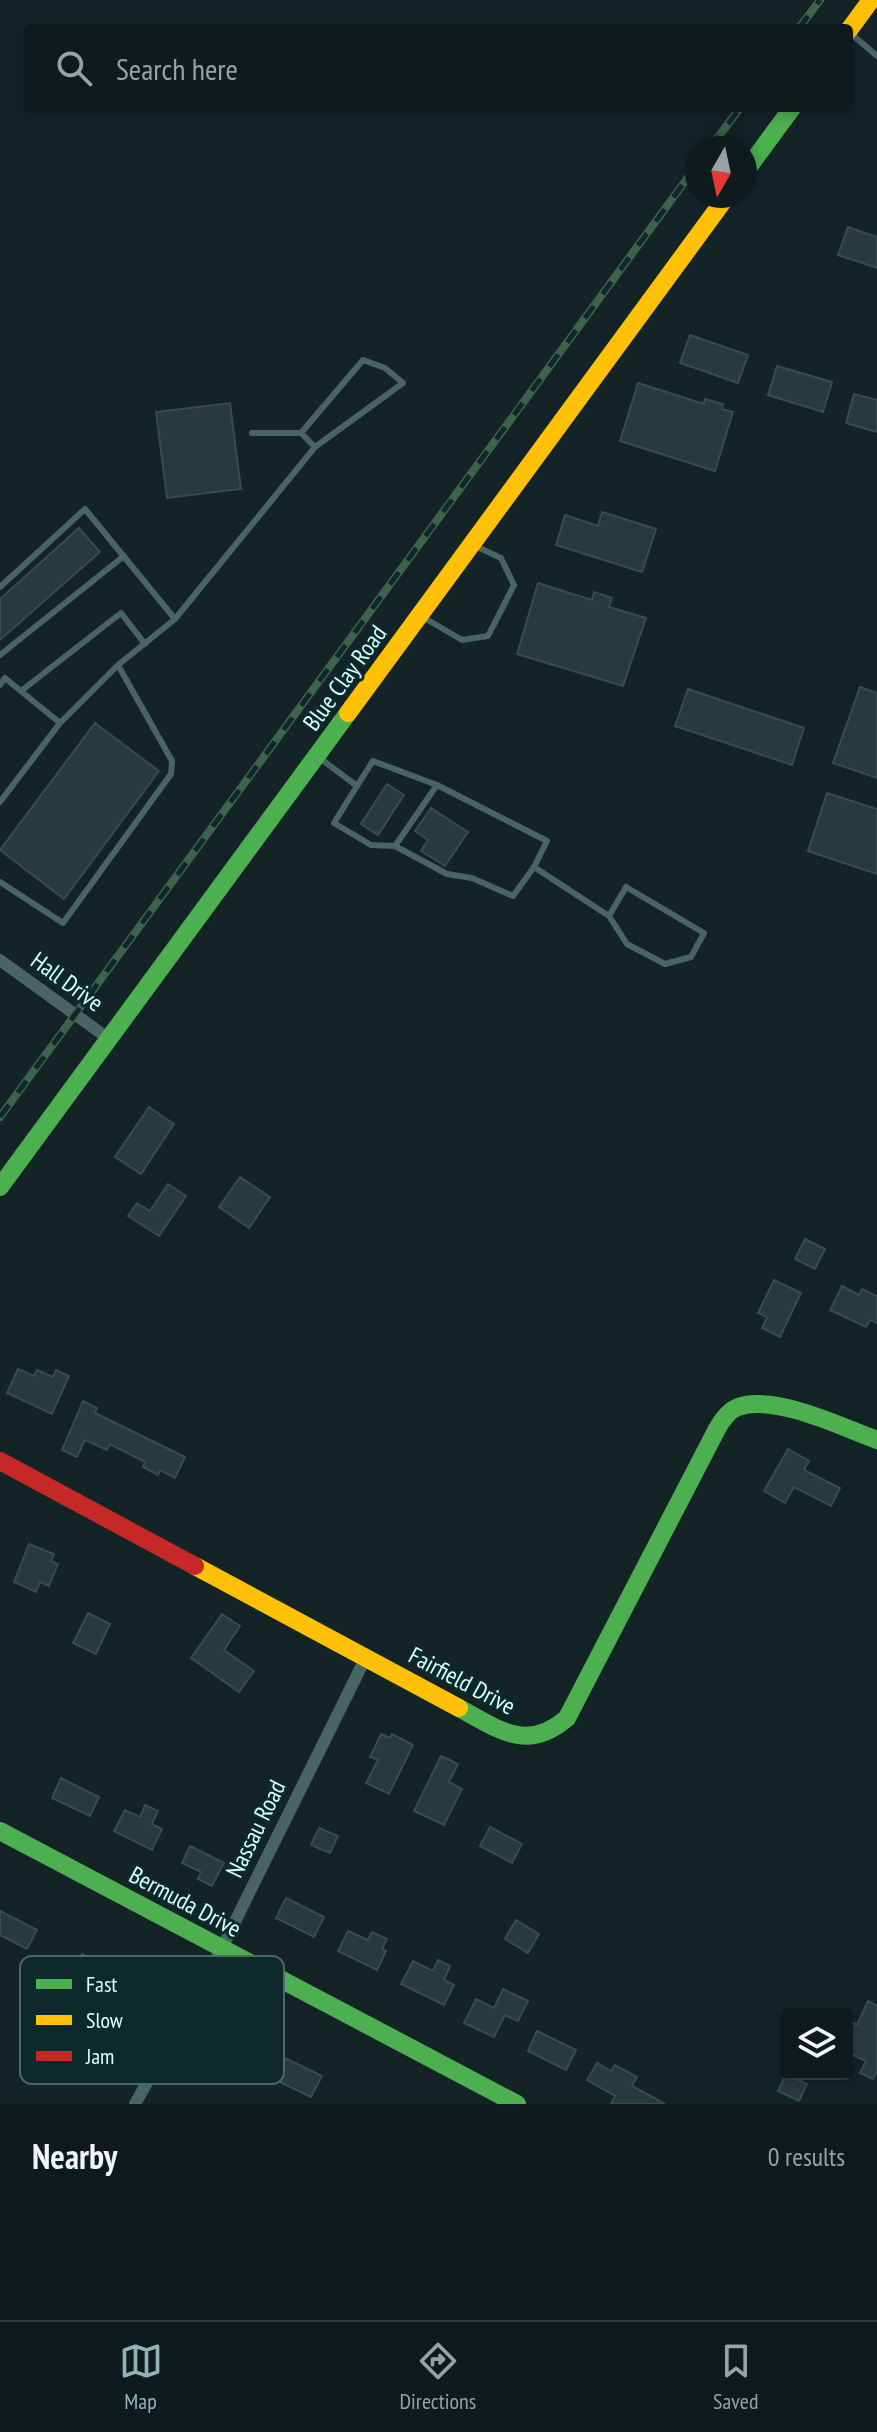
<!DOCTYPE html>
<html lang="en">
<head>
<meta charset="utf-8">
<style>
  body { margin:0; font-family:"PT Sans Narrow",sans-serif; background:#1d2729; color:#f1f3f6 }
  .controls { position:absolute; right:24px; bottom:24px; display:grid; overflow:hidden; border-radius:8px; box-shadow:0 4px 12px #0003 }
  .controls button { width:72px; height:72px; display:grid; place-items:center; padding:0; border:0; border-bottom:2px solid #2f383b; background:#0f1a1c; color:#f1f3f6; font:40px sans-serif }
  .compass { position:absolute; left:685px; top:136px; width:72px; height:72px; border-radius:50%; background:#0f1a1c; box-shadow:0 4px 12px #0003; rotate:189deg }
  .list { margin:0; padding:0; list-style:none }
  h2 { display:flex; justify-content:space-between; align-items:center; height:104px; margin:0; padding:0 32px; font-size:34px }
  h2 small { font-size:26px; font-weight:400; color:#9ba1a3 }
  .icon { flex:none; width:44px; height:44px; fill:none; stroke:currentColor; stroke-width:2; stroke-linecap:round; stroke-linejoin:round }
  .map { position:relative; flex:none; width:877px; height:2104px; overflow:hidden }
  .search { position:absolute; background:#0f1a1c; box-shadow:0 4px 12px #0003; left:24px; right:24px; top:24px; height:88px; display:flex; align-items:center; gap:20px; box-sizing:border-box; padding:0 28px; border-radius:8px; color:#9ba1a3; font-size:30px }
  .sheet { height:216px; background:#0f1a1c }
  nav { display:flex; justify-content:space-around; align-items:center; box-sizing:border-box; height:112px; border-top:2px solid #2f383b; background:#0f1a1c; font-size:22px; color:#9ba1a3 }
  nav a { display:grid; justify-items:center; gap:4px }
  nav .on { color:#93b2b3 }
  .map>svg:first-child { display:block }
  .building { fill:#293a3c; stroke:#364c4e; stroke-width:2 }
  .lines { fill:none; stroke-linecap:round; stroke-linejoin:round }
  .lane { stroke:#496563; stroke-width:6 }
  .street { stroke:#496563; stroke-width:12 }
  .fast { stroke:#4caf50; stroke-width:18 }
  .slow { stroke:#ffc107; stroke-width:18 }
  .jam { stroke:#c62828; stroke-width:18 }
  .rail-casing { stroke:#3c634c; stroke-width:8 }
  .rail { stroke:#0e292b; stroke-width:5; stroke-dasharray:15; stroke-linecap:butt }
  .labels { text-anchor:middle; stroke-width:6; stroke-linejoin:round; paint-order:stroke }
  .street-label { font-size:24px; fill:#d8ffff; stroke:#0e292b }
  .key { fill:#0e292b; stroke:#4b696b; stroke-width:2 }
  .key-label { font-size:22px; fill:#d8ffff }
</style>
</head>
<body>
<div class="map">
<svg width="877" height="2104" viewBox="0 0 877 2104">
  <rect width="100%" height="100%" fill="#142325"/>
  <!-- building -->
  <path class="building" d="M848,227L877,237V268L838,255Z
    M690,335L748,355L738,383L680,363Z
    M777,366L832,382L823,412L768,395Z
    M638,383L704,404L705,399L723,404L722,409L733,412L715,471L620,441Z
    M854,394L877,400V432L846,423Z
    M230,403L241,489L167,498L156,412Z
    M602,512L656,529L642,572L556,545L565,515L598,526Z
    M79,528L100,552L0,640V599Z
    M538,583L592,600L594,592L612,598L609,607L646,618L623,686L517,654Z
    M860,687L877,693V778L833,763Z
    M688,689L804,728L792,765L675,726Z
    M95,723L159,771L64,899L0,850Z
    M387,784L404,795L378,835L361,824Z
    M827,793L877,809V874L808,851Z
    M431,808L468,832L445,866L421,851L428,840L415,831Z
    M149,1107L174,1124L141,1174L115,1157Z
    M240,1177L270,1197L249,1228L219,1207Z
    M168,1184L186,1196L159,1236L128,1216L137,1203L150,1211Z
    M805,1239L825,1249L815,1269L795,1259Z
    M774,1280L801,1293L780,1337L762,1328L767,1317L758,1313Z
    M842,1286L859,1295L862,1289L877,1296V1323L870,1320L866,1327L830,1310Z
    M18,1369L34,1376L37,1370L53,1377L56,1370L69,1376L52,1414L7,1393Z
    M83,1401L97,1408L95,1413L185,1457L175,1478L160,1470L158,1475L143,1467L145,1462L110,1444L107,1450L85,1440L77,1457L62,1450Z
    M788,1449L809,1461L804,1470L840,1488L831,1506L794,1487L785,1503L764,1491Z
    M29,1544L54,1554L51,1561L58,1564L49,1586L40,1582L36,1592L14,1582Z
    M88,1613L110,1624L96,1654L73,1643Z
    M222,1614L240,1626L224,1650L254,1671L239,1692L191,1658Z
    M381,1734L390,1738L392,1734L413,1745L389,1794L366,1783L378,1760L370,1757Z
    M441,1756L458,1764L449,1782L462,1789L444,1825L414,1811Z
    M61,1778L99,1797L90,1816L52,1798Z
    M145,1805L158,1811L152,1824L162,1829L152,1850L114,1831L125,1810L140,1817Z
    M490,1827L522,1844L512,1863L480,1846Z
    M319,1828L338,1836L330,1853L311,1845Z
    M190,1846L224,1863L212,1886L198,1879L201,1872L182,1863Z
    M286,1898L324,1917L314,1937L276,1918Z
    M0,1911L37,1930L27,1949L0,1935Z
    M516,1920L539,1934L528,1953L505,1939Z
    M348,1931L368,1940L372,1932L387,1939L382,1949L386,1951L377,1970L338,1951Z
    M82,1954L132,1981L120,2003L70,1977Z
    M438,1960L450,1966L444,1980L454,1985L444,2005L401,1984L413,1961L433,1971Z
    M503,1989L528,2001L518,2021L505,2015L494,2037L464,2023L476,1999L494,2008Z
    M868,2001L877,2006V2071L873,2079L860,2073L866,2061L847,2052V2020L857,2025Z
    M217,2025L322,2076L311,2097L221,2054L213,2070L198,2062Z
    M537,2031L576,2050L566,2070L528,2051Z
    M597,2063L611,2071L615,2065L637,2077L632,2086L665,2104H611L615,2096L587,2080Z
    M786,2074L807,2084L799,2101L778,2091Z"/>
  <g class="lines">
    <!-- lane -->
    <path class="lane" d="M849,32L877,56
      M252,433H301L315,447
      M0,587L85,509L175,619
      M421,616L462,640L488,636L514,585L501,558L473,545
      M0,655L124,556
      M118,665L175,619L315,447L403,383L385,368L363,360L301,433
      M0,685L5,678L60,723
      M21,691L121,613L145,644
      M317,756L357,786L334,823L371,845L395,846L437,785L373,761L357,786
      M0,802L60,723L118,665L172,761L171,774L63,923L0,882
      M395,846L447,874L472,878L513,896L534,867L547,841L437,785
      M534,867L609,916L627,944L665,964L691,957L704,933L626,887L609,916"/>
    <!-- street -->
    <path class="street" d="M0,960L109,1039
      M135,2104L222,1948L366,1657"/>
    <!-- fast -->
    <path class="fast" d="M745,172L792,108
      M0,1187L348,713
      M459,1708C498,1729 527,1753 567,1718L717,1429C722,1420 728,1411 738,1407C775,1394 842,1427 877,1440
      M0,1831L517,2104"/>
    <!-- slow -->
    <path class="slow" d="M849,30L871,0
      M348,713L727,196
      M195,1566L459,1708"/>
    <!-- jam -->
    <path class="jam" d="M0,1461L195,1566"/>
    <defs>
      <path id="rail" d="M799,28L820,0
        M710,148L740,108
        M0,1117L697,165"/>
    </defs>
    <!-- rail casing -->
    <use href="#rail" class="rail-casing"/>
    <!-- rail -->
    <use href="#rail" class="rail"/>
  </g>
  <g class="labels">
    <!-- street labels -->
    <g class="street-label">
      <text transform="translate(345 678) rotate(-54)" y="8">Blue Clay Road</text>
      <text transform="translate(67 982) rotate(36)" y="8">Hall Drive</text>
      <text transform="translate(462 1681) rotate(28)" y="8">Fairfield Drive</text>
      <text transform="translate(256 1829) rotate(-64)" y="8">Nassau Road</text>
      <text transform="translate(185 1902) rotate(28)" y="8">Bermuda Drive</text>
    </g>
  </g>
  <!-- legend -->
  <rect x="20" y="1956" width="264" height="128" rx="12" class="key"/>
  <rect x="36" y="1979" width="36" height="10" fill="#4caf50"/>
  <rect x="36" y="2015" width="36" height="10" fill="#ffc107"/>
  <rect x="36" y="2051" width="36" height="10" fill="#c62828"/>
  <g class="key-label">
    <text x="86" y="1992">Fast</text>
    <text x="86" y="2028">Slow</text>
    <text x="86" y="2064">Jam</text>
  </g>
</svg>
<div class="controls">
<button><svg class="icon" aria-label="layers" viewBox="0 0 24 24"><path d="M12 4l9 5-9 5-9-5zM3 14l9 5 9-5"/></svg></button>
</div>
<svg class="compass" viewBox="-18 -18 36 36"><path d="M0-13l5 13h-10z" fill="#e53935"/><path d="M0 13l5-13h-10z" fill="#9ba1a3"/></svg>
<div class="search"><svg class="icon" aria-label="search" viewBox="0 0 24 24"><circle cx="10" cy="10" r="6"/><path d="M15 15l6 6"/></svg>Search here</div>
</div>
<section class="sheet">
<h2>Nearby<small>0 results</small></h2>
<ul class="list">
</ul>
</section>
<nav>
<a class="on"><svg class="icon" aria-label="map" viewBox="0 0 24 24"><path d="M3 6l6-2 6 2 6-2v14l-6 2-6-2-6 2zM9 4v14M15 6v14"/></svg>Map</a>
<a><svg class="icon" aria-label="directions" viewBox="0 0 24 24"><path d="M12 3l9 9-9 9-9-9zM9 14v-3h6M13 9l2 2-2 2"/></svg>Directions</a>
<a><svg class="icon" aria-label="saved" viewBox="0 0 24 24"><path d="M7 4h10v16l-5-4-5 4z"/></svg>Saved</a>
</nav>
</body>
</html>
